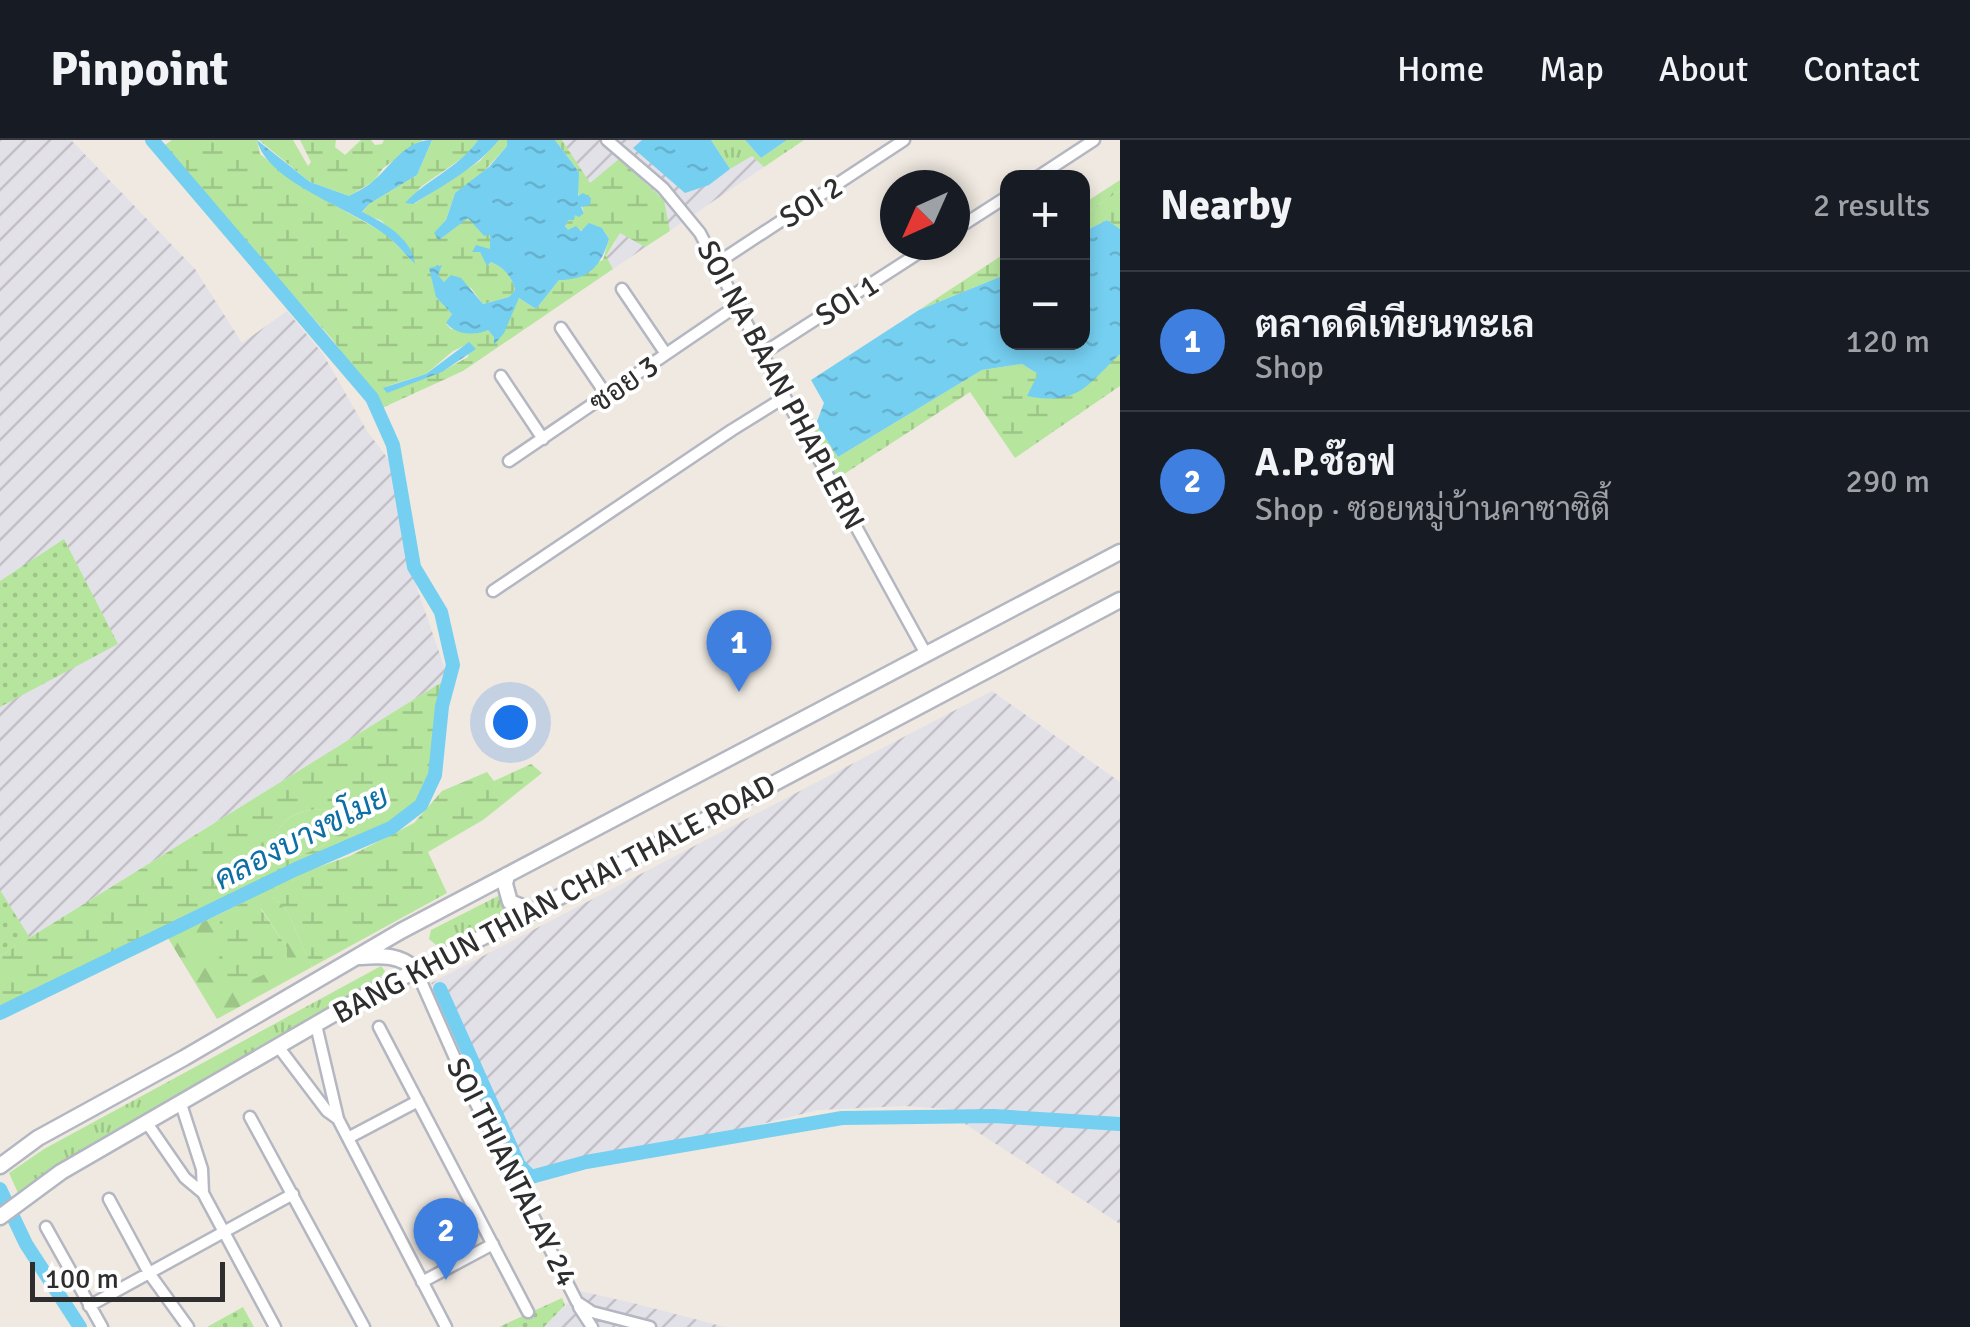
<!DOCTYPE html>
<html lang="en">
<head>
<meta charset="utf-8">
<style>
  body { margin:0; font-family:Signika,Sarabun,sans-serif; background:#242831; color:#f1f3f6 }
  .controls { position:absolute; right:30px; top:30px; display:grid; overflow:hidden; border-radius:20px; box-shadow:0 5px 15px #0003 }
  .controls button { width:90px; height:90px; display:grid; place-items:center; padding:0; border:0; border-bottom:2px solid #363941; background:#171b24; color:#f1f3f6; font:50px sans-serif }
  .compass { position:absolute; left:880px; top:30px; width:90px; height:90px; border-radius:50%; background:#171b24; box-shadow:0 5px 15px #0003; rotate:225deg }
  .scale { position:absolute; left:30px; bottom:25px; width:195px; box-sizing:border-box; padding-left:10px; border:5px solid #2e2e2e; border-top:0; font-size:28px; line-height:35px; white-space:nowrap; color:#2e2e2e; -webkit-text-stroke:8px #fff; paint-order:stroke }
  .you { position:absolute; left:510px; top:582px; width:35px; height:35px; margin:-25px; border:8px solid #fff; border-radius:50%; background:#1a73e8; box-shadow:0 0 0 15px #1a73e833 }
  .badge { display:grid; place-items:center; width:65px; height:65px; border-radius:50%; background:#2563eb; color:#fff; font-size:32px; font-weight:700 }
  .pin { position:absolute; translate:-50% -82px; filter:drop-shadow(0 2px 5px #0008) }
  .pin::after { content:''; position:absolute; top:52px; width:35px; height:30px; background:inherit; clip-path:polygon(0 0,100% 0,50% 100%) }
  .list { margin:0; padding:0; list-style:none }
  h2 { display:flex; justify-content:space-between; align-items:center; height:130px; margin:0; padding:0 40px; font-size:42px }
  h2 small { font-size:32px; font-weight:400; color:#9ea1a6 }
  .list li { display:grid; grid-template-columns:65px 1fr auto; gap:30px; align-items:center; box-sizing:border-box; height:140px; padding:0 40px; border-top:2px solid #363941 }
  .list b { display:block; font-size:38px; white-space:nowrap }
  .list p { margin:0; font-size:32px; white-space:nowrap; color:#9ea1a6 }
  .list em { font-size:32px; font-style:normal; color:#9ea1a6 }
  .map { position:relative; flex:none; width:1120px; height:1187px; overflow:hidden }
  header { display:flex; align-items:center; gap:60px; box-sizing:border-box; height:140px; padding:0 50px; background:#171b24; border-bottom:2px solid #363941 }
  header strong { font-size:48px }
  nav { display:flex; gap:55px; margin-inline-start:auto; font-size:35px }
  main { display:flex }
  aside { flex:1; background:#171b24 }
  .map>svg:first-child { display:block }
  .industrial { fill:url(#industrial-furrows) }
  .grass { fill:url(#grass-tufts) }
  .forest { fill:url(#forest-firs) }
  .wetland { fill:url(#wetland-marsh); fill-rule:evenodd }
  .garden { fill:url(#garden-dots) }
  .water { fill:url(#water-ripples) }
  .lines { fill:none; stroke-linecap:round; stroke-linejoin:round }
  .canal { stroke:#75cff0; stroke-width:14 }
  .minor-casing { stroke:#b4b7c1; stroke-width:15 }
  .secondary-casing { stroke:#b4b7c1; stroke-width:19 }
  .minor { stroke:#fff; stroke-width:10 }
  .secondary { stroke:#fff; stroke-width:14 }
  .labels { text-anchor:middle; stroke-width:8; stroke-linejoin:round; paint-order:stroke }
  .street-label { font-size:30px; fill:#2e2e2e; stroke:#fff }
  .water-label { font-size:32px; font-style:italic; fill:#0d6fa3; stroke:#fff }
</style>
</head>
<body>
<header>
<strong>Pinpoint</strong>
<nav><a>Home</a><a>Map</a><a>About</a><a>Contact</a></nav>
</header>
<main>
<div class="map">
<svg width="1120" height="1187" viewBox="0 0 1120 1187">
  <defs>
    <pattern id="industrial-furrows" width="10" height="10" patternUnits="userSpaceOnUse" patternTransform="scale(2.5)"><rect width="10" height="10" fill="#e3e1e8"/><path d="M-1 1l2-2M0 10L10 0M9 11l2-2" fill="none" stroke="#c3c1c7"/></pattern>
    <pattern id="grass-tufts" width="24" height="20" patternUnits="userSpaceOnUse" patternTransform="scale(2.5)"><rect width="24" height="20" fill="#b6e59e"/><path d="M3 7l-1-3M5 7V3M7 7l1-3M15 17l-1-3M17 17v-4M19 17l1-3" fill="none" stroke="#9dc588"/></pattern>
    <pattern id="forest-firs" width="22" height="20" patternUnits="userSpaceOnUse" patternTransform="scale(2.5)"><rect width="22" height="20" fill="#b6e59e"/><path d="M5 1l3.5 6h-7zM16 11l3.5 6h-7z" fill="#9dc588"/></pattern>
    <pattern id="wetland-marsh" width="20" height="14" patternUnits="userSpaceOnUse" patternTransform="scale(2.5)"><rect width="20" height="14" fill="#b6e59e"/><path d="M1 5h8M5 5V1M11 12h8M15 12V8" fill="none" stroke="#9dc588"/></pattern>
    <pattern id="garden-dots" width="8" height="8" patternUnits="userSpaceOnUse" patternTransform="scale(2.5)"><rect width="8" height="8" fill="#b6e59e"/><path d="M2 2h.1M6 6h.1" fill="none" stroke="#9dc588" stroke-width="1.8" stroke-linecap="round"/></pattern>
    <pattern id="water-ripples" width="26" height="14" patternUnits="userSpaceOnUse" patternTransform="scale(2.5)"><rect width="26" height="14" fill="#75cff0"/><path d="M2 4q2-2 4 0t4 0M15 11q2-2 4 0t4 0" fill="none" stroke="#66b2ce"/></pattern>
  </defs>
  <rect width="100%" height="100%" fill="#efe9e1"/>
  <!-- industrial -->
  <path class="industrial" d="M0,0H71L195,129L242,203L287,171L323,214L367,291L392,324L404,410L447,535L442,542L0,816Z
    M562,0H642L634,7L730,29L752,16L764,27L613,129L606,116L616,102L590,44Z
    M992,551L1120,642V1084L962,982L949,969L904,966L818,970L527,1043L431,843Z
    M580,1151L633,1163L725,1187H544Z"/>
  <!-- grass -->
  <path class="grass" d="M711,0H745L761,18L787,0H804L764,27L752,16L730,29Z
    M500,755L509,772L441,809L429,799L431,790Z
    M381,826L385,831L382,836L68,1019L18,1053L9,1033L44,1009Z"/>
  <!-- forest -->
  <path class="forest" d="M1120,40V51L1083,74V64Z
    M324,669L341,684L335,696L323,706L299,716L284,712L277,692C288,673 303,670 324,669Z
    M274,757L287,771L312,827L217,879L168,798L220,774V797L287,808L261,768Z"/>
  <!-- wetland -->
  <path class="wetland" d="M172,0H257L260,14L298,45L386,94L414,123L382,81L362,73L369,64L417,35L432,0H478L468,14L419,48L414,64L480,21L499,0H507V6L476,40L455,53L439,100L468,77L484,96L490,94L491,110L480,112L488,125L491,122C504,128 512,135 515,150L509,157L483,164L471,148L444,142L438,135L441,125L429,129L452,174L446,184L451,189L488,190L495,197L494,203L519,158L536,169L559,140L603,120L609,99L602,88L568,91L565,85L575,74L584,73L576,46L579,32L555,0H562L590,43L619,19L664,60L670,91L645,107L620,93L606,116L613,129L463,231L382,268L332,199L162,7ZM470,203L468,217L441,232L384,247L426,234L453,211Z
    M259,0H293L308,26L311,22L300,0H336L335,7L345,15L361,0H371L375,5L382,4L384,0H423L383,28L374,41L349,56L310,42Z
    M1120,51V89L1107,80L1083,92V74Z
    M1007,112V134L919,170Z
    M1120,214V246L1015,318L970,252L838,338L826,320L808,272L838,317L982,230L1022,224L1038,234Z
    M442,542L430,633L419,662L392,682L233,753L0,868V816ZM324,669L340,684L335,696L323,706L299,716L284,712L277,692C288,673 302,670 324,669Z
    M531,624L542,633L483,680L428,712L447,753L312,827L287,771L274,757L261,769L287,808V824L236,847L219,829L220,774L301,733L350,716L414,683L442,651L487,632L494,641Z"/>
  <!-- garden -->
  <path class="garden" d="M64,399L118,504L0,567V441Z
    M0,750L30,798L0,816Z
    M562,1158L565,1165L544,1187H499Z
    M243,1167L254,1187H207Z"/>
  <!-- water -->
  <path class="water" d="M257,0L310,42L349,56C356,52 365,48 371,43C390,28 404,0 432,0L417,35L369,64L362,72C383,82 412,98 415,124C406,115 397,104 387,96C354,69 267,43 257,0Z
    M478,0H499C476,28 444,45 413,64L405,63C427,39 460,27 478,0Z
    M507,0H555L579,32L578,56L583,53L591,58L590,65L581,67L584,73L579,77L575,75L574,80H569L565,86L568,90L576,86L581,91L589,83L602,88L609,99C601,126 589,140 559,140L536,169L519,158L504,193L494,205V197L488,190C475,196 456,195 446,183L452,174L436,157L429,128L442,125L438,135L444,142L451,135L461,138L483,164L509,157L515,150C512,136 504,128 491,122L487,126L480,112H472L476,105L490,109V95L484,96L468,78L439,100L434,93L446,80L455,53L489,27L507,6Z
    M642,0H711L730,29L709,45L685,53L633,8Z
    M745,0H787L761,18Z
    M1107,80L1120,89V214C1086,246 1078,266 1027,256L1038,234L1022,224L982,230L838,317L816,284L824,263L811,240L919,170L1007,134L1008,202H1082L1083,92Z
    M469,202L476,209L442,232L387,253L383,248L426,234Z"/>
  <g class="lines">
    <!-- canal -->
    <path class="canal" d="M440,849L519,1025L531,1037L586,1022L842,978L994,976L1120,984
      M0,873L296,729L391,688L421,665L435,635L442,566L453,525L441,472L414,427L393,305L372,258L152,0
      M0,1049L26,1104L80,1187"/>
    <defs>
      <path id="minor" d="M607,0L663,48L700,93L787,261L926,514
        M1036,38L1094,0
        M955,90L1008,56
        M717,123L904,0
        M622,149L666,214
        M561,188L607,256
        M762,214L931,105
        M501,236L543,299
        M509,321L738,165
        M493,451L732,290L785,257
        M416,830L470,952L577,1162L592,1172L650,1187
        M316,885L338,979
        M379,887L528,1172
        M277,905L327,971L338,979L446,1187
        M181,964L202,1029L203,1053
        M250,977L364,1187
        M147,983L185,1038L203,1053L275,1187
        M348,998L418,961
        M109,1059L149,1133L188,1187
        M46,1087L102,1187
        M422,1142L493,1104
        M89,1166L293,1054
        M579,1167L592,1187"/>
      <path id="secondary" d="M507,735L505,744L510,762L532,771
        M361,817C382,815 401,815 416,830
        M0,1026L38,998L184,918L401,791L1120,412
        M0,1077L61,1032L363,857L497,790L1120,460"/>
    </defs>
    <!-- minor casing -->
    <use href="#minor" class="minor-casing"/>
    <!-- secondary casing -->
    <use href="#secondary" class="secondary-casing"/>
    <!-- minor -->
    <use href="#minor" class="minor"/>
    <!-- secondary -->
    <use href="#secondary" class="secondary"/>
  </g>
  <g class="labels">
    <!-- street labels -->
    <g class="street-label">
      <text transform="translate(811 62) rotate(-33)" y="10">SOI 2</text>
      <text transform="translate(847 160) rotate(-33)" y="10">SOI 1</text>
      <text transform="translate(624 244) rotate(-35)" y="10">ซอย 3</text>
      <text transform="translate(781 245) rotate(62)" y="10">SOI NA BAAN PHAPLERN</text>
      <text transform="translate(554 759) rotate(-28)" y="10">BANG KHUN THIAN CHAI THALE ROAD</text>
      <text transform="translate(512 1032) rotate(63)" y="10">SOI THIANTALAY 24</text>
    </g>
    <!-- water labels -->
    <g class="water-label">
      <text transform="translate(301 697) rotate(-27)" y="11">คลองบางขโมย</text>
    </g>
  </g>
</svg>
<div class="controls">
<button>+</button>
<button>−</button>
</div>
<svg class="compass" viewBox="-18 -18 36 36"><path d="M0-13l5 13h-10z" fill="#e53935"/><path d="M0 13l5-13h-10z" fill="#9ea1a6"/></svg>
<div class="scale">100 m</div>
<div class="you"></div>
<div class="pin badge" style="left:739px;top:552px;background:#3f7fe0">1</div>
<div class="pin badge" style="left:446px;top:1140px;background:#3f7fe0">2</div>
</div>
<aside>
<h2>Nearby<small>2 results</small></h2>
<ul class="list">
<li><span class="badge" style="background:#3f7fe0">1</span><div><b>ตลาดดีเทียนทะเล</b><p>Shop</p></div><em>120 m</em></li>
<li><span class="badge" style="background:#3f7fe0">2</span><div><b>A.P.ช๊อฟ</b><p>Shop · ซอยหมู่บ้านคาซาซิตี้</p></div><em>290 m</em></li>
</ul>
</aside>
</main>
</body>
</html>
